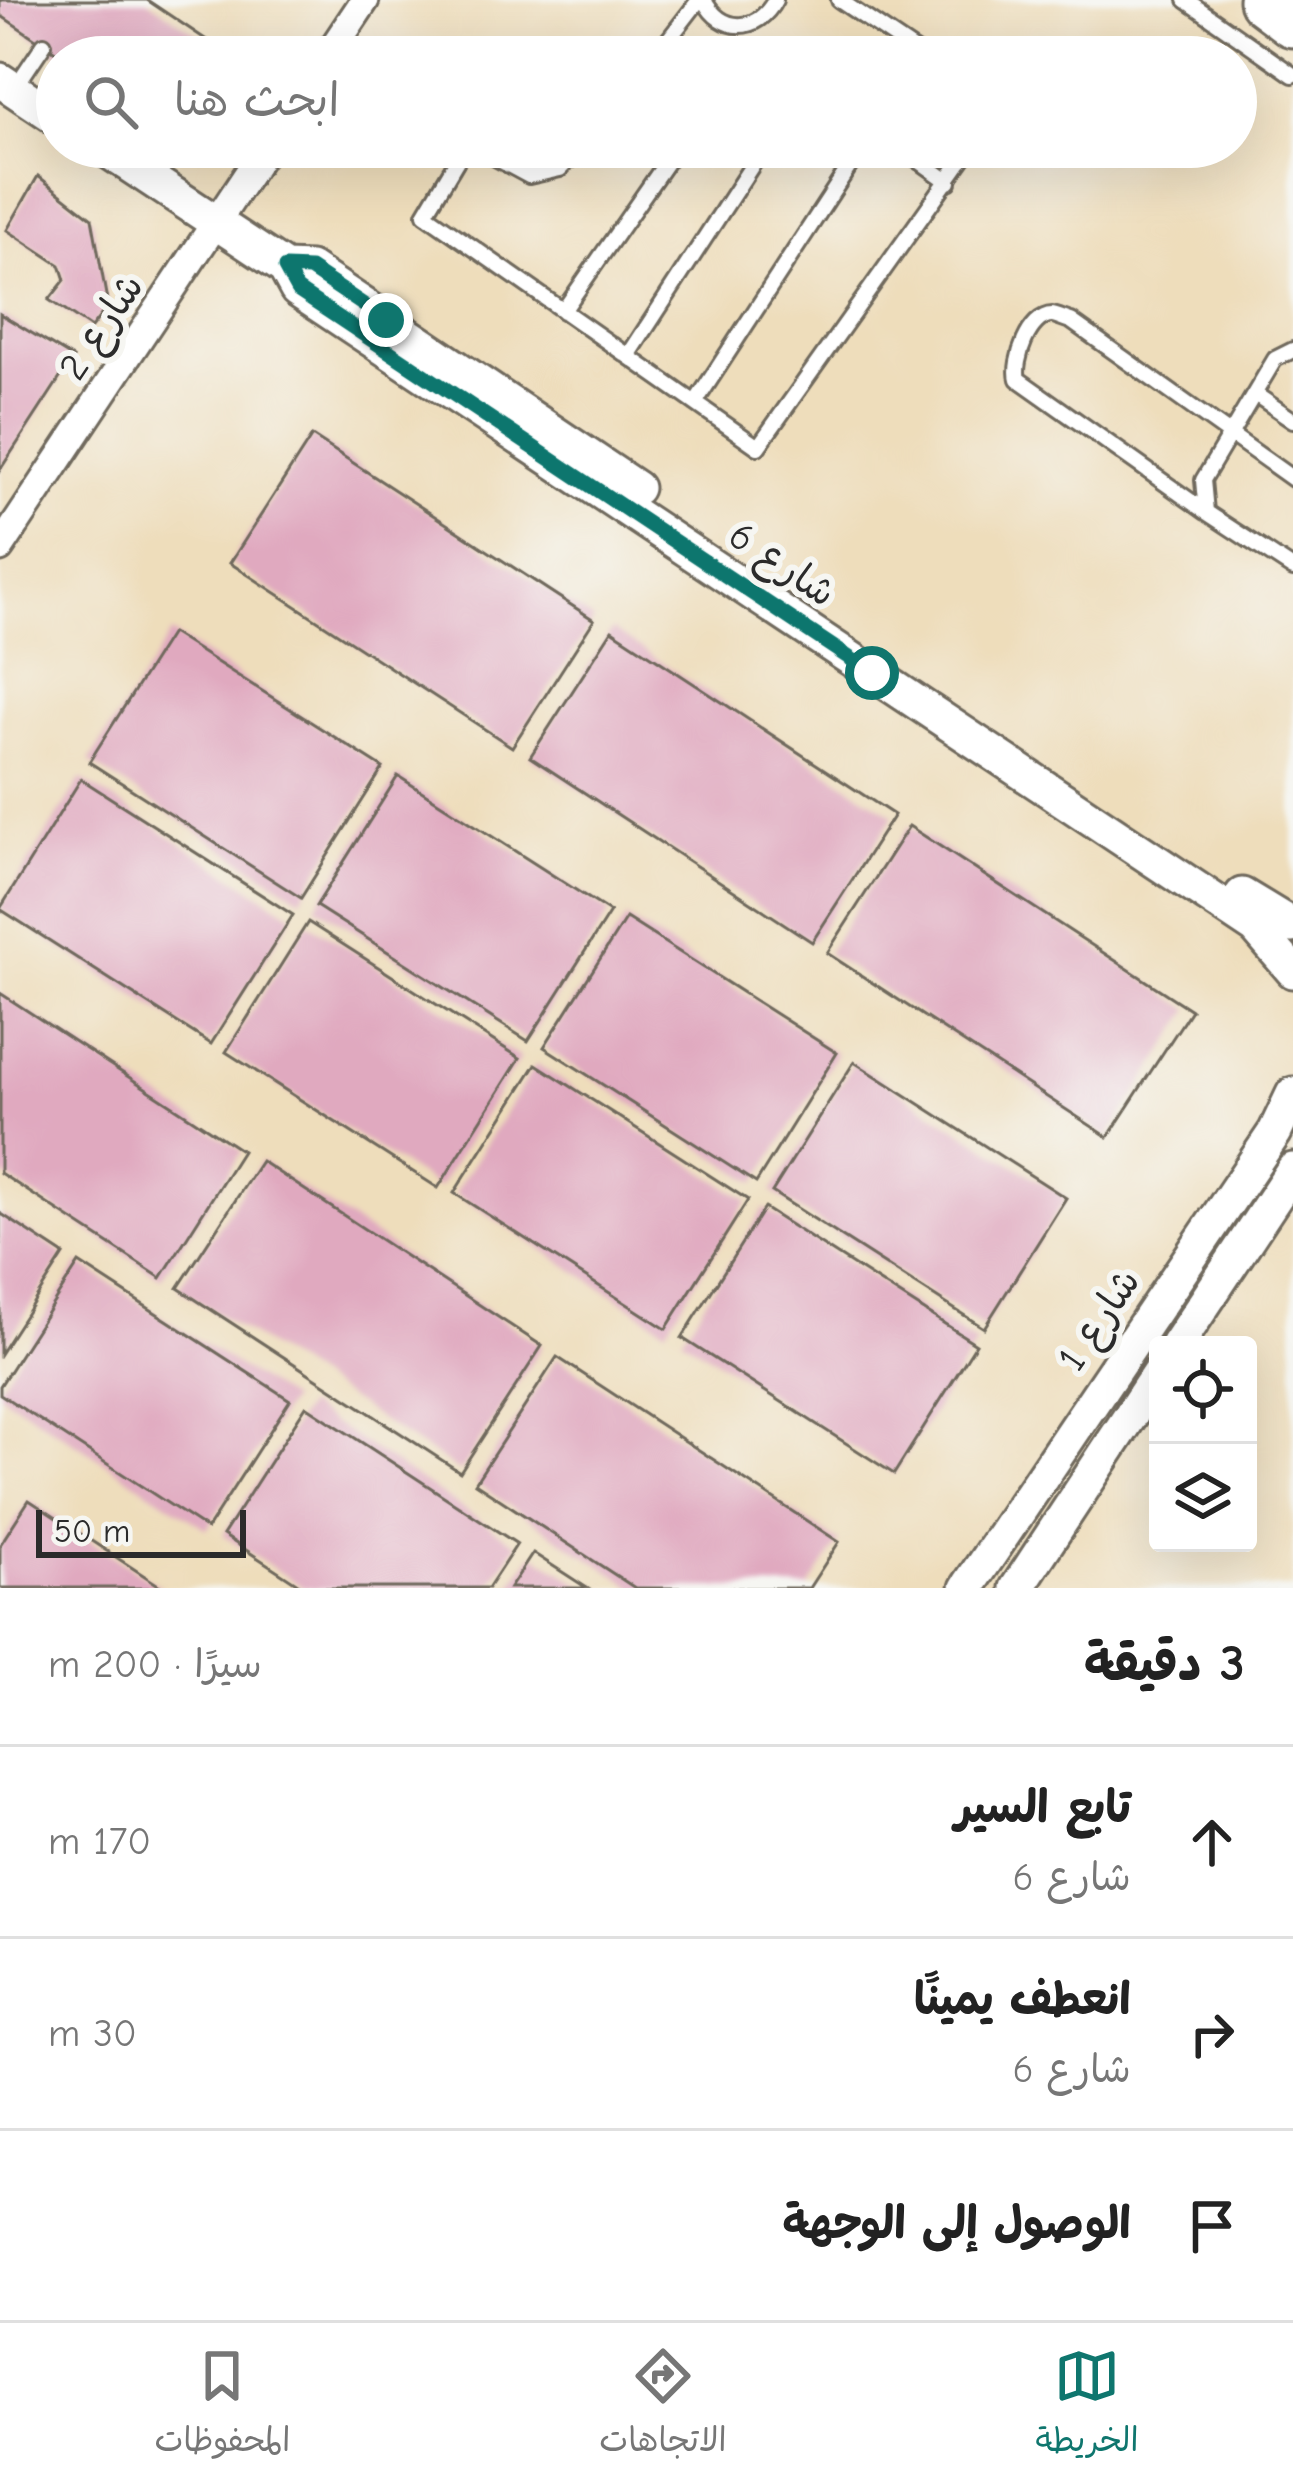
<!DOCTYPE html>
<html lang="ar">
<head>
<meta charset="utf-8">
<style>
  body { margin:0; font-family:"Comic Neue","Playpen Sans Arabic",sans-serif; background:#f2f2f2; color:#222; direction:rtl }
  .controls { position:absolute; right:36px; bottom:36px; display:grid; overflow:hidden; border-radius:12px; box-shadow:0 12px 48px #0002 }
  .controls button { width:108px; height:108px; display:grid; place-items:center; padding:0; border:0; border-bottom:3px solid #e0e0e0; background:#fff; color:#222; font:60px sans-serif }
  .scale { position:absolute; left:36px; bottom:30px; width:210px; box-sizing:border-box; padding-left:12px; border:6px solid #2b2b2b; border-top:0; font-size:33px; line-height:42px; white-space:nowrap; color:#2b2b2b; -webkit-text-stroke:9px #f6f6f2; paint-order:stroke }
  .stop { position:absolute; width:36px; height:36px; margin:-27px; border:9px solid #0f766e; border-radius:50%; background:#fff }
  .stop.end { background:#0f766e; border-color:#fff; box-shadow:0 3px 12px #0008 }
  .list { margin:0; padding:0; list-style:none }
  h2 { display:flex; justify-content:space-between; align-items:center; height:156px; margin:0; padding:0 48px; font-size:51px }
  h2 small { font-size:39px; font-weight:400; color:#767676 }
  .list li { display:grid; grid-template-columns:78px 1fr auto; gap:36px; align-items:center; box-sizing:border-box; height:192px; padding:0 48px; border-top:3px solid #e0e0e0 }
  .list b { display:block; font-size:45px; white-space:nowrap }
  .list p { margin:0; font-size:39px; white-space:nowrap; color:#767676 }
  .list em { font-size:39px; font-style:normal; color:#767676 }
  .icon { flex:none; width:66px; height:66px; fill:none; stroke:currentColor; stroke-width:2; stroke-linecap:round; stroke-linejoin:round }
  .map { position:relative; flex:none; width:1293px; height:1588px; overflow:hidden; direction:ltr }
  .search { position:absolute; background:#fff; box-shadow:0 12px 48px #0002; left:36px; right:36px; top:36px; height:132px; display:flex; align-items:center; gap:30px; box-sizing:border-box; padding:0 42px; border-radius:66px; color:#767676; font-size:45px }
  .sheet { height:732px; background:#fff }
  nav { display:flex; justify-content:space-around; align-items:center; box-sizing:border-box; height:168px; border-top:3px solid #e0e0e0; background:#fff; font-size:33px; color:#767676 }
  nav a { display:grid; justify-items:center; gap:6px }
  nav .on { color:#0f766e }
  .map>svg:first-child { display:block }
  .building { fill:#e0a9bf }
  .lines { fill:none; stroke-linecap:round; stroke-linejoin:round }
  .service-casing { stroke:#6f695d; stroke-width:20 }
  .minor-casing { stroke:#6f695d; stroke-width:33 }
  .tertiary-casing { stroke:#6f695d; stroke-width:39 }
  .motorway-casing { stroke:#6f695d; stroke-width:57 }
  .service { stroke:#fff; stroke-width:14 }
  .minor { stroke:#fff; stroke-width:27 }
  .tertiary { stroke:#fff; stroke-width:33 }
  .motorway { stroke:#fff; stroke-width:51 }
  .route { stroke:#0f766e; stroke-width:15 }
  .labels { text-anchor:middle; stroke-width:12; stroke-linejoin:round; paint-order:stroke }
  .street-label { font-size:39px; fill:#2b2b2b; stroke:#f6f6f2 }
</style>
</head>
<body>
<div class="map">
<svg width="1293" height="1588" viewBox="0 0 1293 1588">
  <rect width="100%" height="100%" fill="#f6f6f2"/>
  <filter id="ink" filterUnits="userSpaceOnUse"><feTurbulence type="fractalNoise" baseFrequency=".00833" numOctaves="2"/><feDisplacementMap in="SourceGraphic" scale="24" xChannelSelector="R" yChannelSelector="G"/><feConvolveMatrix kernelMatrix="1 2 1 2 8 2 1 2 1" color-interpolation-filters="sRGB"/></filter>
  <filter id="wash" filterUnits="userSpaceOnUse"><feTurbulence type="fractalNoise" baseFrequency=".004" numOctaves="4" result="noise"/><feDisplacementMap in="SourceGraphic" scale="48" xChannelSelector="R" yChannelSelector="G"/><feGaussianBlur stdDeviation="2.7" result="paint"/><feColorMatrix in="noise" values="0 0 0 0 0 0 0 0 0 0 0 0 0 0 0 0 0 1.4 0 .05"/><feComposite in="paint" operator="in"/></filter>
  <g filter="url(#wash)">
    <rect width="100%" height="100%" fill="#edb"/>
    <g id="blocks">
      <!-- building -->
      <path class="building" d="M0,0H147L214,45L206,57H63L0,15Z
        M38,176L92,218L108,306L91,328L49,300L65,280L60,265L7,230Z
        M0,314L73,358L0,470Z
        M312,436L594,620L512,747L230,563Z
        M612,630L894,815L812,942L530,757Z
        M171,633L383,768L301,898L89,762Z
        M398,776L610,912L528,1041L316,906Z
        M81,779L293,915L211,1044L0,909Z
        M909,826L1191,1010L1108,1137L827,953Z
        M626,918L837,1053L756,1183L544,1047Z
        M308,922L520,1058L438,1188L226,1052Z
        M0,993L242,1151L161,1278L0,1173Z
        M854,1062L1066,1198L984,1328L772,1192Z
        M536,1064L748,1200L666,1329L454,1193Z
        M261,1161L542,1346L460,1472L178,1288Z
        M764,1208L976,1344L894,1474L682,1338Z
        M0,1213L64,1255L0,1354Z
        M79,1263L290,1400L207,1529L0,1394V1386Z
        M557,1357L839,1542L809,1588H635L475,1483Z
        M306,1406L517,1544L488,1588H304L223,1535Z
        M29,1500L163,1588H0V1545Z
        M533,1553L587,1588H510Z"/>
    </g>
  </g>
  <g filter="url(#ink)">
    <use href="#blocks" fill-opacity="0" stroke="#6f695d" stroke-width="3"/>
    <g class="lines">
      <defs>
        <path id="service" d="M704,0C721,34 758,33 775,0
          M839,0L924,57
          M1186,0L1293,75
          M655,57L699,0
          M14,89L44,44
          M465,147L425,214L758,447L971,147
          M475,147L529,176L560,169L582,147
          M900,147L949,182
          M563,311L677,147
          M1293,350L1275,359L1203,480L1206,512L1293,569
          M628,356L764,147
          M1255,394L1293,420
          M695,403L862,147
          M1206,512L1018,379C1013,362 1029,315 1052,315C1055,315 1067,320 1071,321L1293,479"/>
        <path id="minor" d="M327,57L365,0
          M0,548L266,147"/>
        <path id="tertiary" d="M0,80L57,118
          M102,147L285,268L297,290L1256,928L1293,971
          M285,268L310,269L636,488
          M1242,895L1293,926
          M1177,1345L1293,1170
          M967,1588L1275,1132L1293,1094
          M1017,1588L1158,1374"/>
        <path id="motorway" d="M1265,0L1293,21"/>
      </defs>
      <!-- service casing -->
      <use href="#service" class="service-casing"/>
      <!-- minor casing -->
      <use href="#minor" class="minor-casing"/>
      <!-- tertiary casing -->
      <use href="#tertiary" class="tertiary-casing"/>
      <!-- motorway casing -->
      <use href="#motorway" class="motorway-casing"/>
      <!-- service -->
      <use href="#service" class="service"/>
      <!-- minor -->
      <use href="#minor" class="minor"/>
      <!-- tertiary -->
      <use href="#tertiary" class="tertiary"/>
      <!-- motorway -->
      <use href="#motorway" class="motorway"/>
    </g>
  </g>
  <g class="lines" filter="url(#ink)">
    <!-- route -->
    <path class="route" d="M386,320L310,269L285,268L297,290L872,673"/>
  </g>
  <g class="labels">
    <!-- street labels -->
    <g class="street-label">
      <text transform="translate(100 326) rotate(-56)" y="14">شارع 2</text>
      <text transform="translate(783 563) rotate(34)" y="14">شارع 6</text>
      <text transform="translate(1098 1319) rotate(-56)" y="14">شارع 1</text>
    </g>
  </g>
</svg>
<div class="controls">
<button><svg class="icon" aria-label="locate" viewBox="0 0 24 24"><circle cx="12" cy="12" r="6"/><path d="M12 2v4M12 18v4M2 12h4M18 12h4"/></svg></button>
<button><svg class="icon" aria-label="layers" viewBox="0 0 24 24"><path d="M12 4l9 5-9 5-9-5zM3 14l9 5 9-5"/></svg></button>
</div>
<div class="scale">50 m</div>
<div class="stop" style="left:872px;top:673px"></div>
<div class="stop end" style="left:386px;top:320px"></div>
<div class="search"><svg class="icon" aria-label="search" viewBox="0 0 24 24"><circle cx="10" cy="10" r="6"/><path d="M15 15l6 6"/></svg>ابحث هنا</div>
</div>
<section class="sheet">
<h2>3 دقيقة<small>سيرًا · 200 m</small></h2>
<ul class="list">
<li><svg class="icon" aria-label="ahead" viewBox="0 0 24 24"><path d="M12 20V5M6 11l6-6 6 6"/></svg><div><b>تابع السير</b><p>شارع 6</p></div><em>170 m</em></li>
<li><svg class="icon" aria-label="right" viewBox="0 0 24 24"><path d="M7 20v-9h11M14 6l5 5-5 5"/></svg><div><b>انعطف يمينًا</b><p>شارع 6</p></div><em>30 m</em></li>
<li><svg class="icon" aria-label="arrive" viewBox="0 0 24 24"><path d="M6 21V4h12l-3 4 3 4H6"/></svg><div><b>الوصول إلى الوجهة</b></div></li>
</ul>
</section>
<nav>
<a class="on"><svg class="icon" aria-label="map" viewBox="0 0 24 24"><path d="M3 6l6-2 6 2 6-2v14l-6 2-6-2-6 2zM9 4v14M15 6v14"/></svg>الخريطة</a>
<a><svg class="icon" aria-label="directions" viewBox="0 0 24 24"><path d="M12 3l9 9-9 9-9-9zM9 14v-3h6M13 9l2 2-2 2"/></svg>الاتجاهات</a>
<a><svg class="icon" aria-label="saved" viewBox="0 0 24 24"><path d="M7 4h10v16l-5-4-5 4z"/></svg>المحفوظات</a>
</nav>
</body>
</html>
